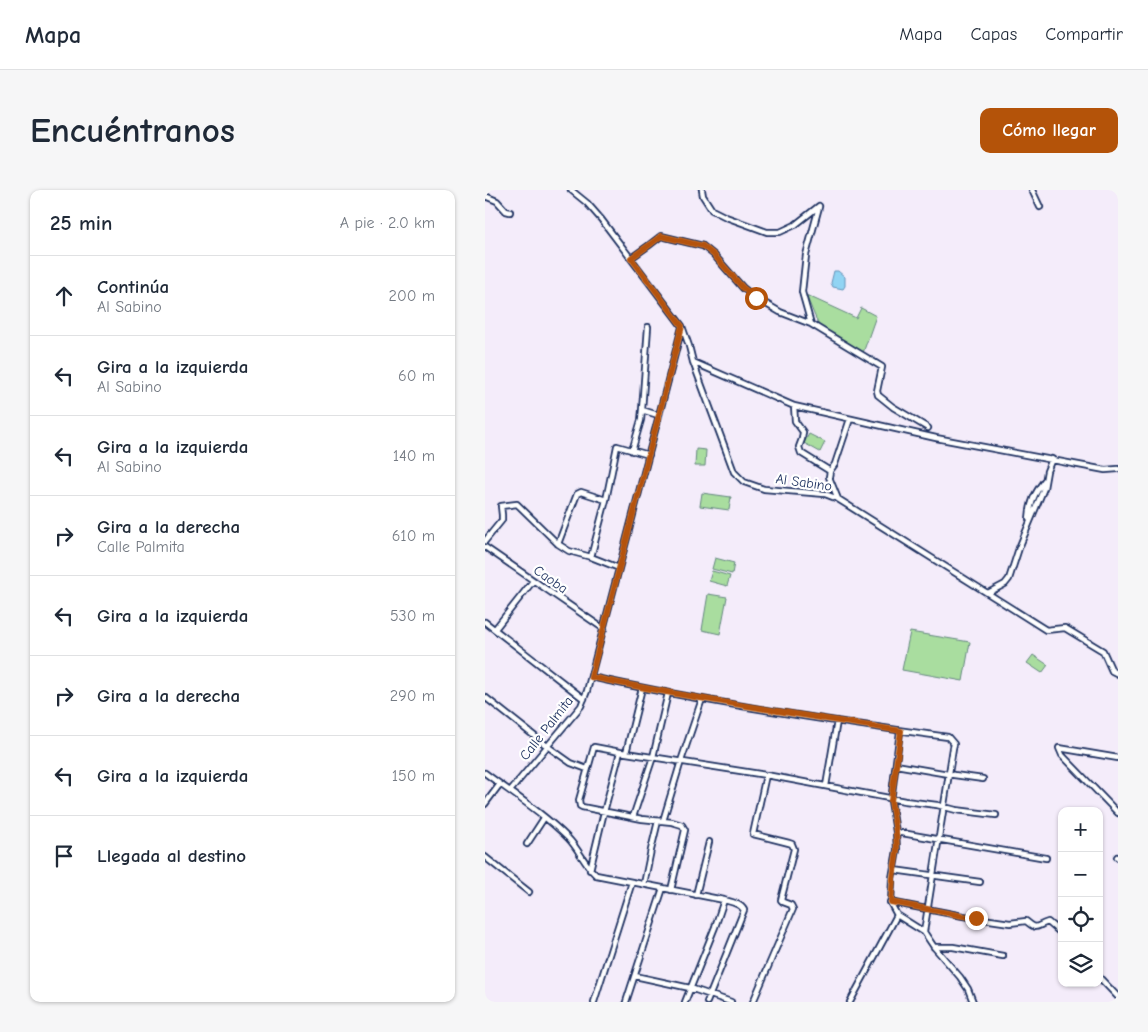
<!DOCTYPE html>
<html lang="es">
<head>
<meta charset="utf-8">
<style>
  body { margin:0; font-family:"Comic Neue",sans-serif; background:#f6f6f7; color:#1f2937 }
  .controls { position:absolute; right:15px; bottom:15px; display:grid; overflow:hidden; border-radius:10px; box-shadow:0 1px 4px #0004 }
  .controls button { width:45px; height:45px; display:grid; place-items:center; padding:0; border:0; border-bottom:1px solid #e0e1e3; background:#fff; color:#1f2937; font:25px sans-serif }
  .stop { position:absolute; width:15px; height:15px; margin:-11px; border:4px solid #b45309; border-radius:50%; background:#fff }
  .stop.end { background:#b45309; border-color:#fff; box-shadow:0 1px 5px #0008 }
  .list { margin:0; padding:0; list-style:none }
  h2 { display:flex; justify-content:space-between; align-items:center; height:65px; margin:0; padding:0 20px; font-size:21px }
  h2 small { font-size:16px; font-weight:400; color:#747a83 }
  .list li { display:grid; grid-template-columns:32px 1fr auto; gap:15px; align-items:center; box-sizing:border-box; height:80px; padding:0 20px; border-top:1px solid #e0e1e3 }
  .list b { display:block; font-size:19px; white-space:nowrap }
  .list p { margin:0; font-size:16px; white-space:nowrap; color:#747a83 }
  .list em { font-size:16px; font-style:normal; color:#747a83 }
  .icon { flex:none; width:28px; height:28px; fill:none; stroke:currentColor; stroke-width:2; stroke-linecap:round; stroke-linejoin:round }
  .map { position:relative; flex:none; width:633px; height:812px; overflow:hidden; border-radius:10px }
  header { display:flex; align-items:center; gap:30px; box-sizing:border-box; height:70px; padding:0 25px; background:#fff; border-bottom:1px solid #e0e1e3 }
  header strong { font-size:24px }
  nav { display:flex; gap:28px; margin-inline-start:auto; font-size:18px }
  .intro { display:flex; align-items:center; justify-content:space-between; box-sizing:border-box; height:120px; padding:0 30px }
  h1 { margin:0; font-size:35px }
  .button { padding:12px 22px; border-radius:10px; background:#b45309; color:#fff; font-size:18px; font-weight:700 }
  main { display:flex; gap:30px; padding:0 30px }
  aside { flex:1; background:#fff; border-radius:10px; box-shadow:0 1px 4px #0004 }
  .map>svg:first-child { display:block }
  .green { fill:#a9dd9f; stroke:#62867e }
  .water { fill:#91d4f3; stroke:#6292b7 }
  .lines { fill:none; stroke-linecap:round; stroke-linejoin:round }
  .minor-casing { stroke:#1b2f5e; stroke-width:8 }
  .minor { stroke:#fff; stroke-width:4.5 }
  .route { stroke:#b45309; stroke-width:6 }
  .labels { text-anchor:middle; stroke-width:4.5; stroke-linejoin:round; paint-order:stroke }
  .street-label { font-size:14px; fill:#1b2f5e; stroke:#fff }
</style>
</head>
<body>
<header>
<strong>Mapa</strong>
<nav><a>Mapa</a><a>Capas</a><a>Compartir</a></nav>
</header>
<div class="intro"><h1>Encuéntranos</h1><a class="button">Cómo llegar</a></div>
<main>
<aside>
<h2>25 min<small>A pie · 2.0 km</small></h2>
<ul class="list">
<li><svg class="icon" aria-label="ahead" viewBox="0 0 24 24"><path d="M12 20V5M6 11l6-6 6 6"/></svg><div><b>Continúa</b><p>Al Sabino</p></div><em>200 m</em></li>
<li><svg class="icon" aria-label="left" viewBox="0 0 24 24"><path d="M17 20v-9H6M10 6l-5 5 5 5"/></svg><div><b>Gira a la izquierda</b><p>Al Sabino</p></div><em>60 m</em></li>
<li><svg class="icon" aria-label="left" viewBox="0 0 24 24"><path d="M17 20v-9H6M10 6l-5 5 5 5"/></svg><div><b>Gira a la izquierda</b><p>Al Sabino</p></div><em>140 m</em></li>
<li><svg class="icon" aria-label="right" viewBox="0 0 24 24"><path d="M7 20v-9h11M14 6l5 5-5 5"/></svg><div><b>Gira a la derecha</b><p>Calle Palmita</p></div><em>610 m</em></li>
<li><svg class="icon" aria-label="left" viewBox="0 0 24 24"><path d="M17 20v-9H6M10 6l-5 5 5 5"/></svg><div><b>Gira a la izquierda</b></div><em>530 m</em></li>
<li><svg class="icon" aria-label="right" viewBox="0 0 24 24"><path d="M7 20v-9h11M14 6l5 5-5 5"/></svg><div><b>Gira a la derecha</b></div><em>290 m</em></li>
<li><svg class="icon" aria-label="left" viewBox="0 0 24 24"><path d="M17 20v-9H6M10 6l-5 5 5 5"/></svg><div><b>Gira a la izquierda</b></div><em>150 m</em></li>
<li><svg class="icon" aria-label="arrive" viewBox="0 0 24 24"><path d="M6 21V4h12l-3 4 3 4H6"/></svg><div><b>Llegada al destino</b></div></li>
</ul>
</aside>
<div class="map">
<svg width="633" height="812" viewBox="0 0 633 812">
  <rect width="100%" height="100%" fill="#f4ecfa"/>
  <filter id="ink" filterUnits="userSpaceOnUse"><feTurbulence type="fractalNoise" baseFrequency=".02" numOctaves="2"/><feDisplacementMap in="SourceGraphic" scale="10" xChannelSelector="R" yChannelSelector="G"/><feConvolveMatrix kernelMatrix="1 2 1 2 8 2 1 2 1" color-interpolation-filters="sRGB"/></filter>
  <g filter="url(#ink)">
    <!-- green -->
    <path class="green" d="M321,105L371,128L376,118L391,126L378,163L334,136Z
      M324,244L340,252L335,262L319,253Z
      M211,259L221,260L220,276H210Z
      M217,303L246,307L244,320L215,316Z
      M230,368L249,373L247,384L227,379Z
      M227,381L245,386L242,396L224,391Z
      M223,404L242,407L235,444L217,440Z
      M425,442L485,452L478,491L417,480Z
      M548,465L563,475L557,483L542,473Z"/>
    <!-- water -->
    <path class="water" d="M349,81H353L360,87V96L358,99L348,97L346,93Z"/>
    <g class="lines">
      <defs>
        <path id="minor" d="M86,0L102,13L116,29L197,136L204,156L208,172L249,282L259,292L279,299L340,304L353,309L561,440L580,438L618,461L627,481L633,484
          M217,0L218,6L227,20L241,27L282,42H295L310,35L334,16
          M547,0L555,17
          M0,6L12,11L21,21L25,22
          M146,68L163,56L176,46L218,56L229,65L258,98L271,108L295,122L326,134L397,177L392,201L393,205L408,217L443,238
          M326,134L317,102L321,65L334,17
          M163,137L157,220L173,225
          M208,172L309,216L451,248L620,280L633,279
          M309,216L310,231L318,242L317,249L314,257L316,263L345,281
          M147,261L156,230L157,220
          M353,309L344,287L345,281L350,274L365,229
          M544,329C545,313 549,304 559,291
          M0,351L17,330V325L16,316L32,314L73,354L84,361L106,367L134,378
          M73,354L92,304L96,302L121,310
          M0,357L119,439
          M106,367L121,310L132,256L164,265
          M503,403L520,394L524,389L534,358L559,298L562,281L567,269
          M0,432L99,509
          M10,439L48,391
          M106,487C224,513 344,531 463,547L469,554L468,558L439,742
          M0,507L62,556L86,573L102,579
          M415,541L406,611L411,642L412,660L407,688L406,714L412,725L439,742L449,757L475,787L483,799L488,812
          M141,563L157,498
          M633,568L574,558L577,565L633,623
          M411,575L469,585L498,589
          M0,583C28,604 58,623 83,648C94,659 99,674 111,685L239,710C246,712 255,713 259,720L222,812
          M341,596L352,531
          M25,601L96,516L102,501L197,137
          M0,614L15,594
          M148,627L168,567L183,503
          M178,631L196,571L217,509
          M411,642L561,668
          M42,654L59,628
          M0,667L44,702
          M632,667L633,668
          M105,680L119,622L135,562
          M409,680L495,692
          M159,694L166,660L173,631
          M186,700L200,640L197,635L187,632L157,629L97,617L95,616L94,610L109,557L135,562L281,585L420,611L452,615L471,620L511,625
          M211,705L224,652
          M405,712L478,726L525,733L541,731C553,741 550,736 563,732L577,744
          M449,757H468L518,766
          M150,786L205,798L246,812
          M614,787L633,807
          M109,812L147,692
          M141,812L178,698
          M200,812L230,737L239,710
          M268,812L308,719L306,715L298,712L296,710L309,659L307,654L304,653L268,644L281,585
          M365,812L412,725"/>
      </defs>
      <!-- minor casing -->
      <use href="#minor" class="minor-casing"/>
      <!-- minor -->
      <use href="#minor" class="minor"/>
    </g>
  </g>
  <g class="lines" filter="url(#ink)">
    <!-- route -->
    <path class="route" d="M271,108L258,98L229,65L218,56L176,46L163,56L146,68L197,136L106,487C209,509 312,524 416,541L406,611L411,642L412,660L408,688L406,712L478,726L491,728"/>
  </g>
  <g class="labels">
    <!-- street labels -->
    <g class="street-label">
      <text transform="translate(319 292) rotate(8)" y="5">Al Sabino</text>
      <text transform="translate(66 389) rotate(35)" y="5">Caoba</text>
      <text transform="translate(61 538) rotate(-52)" y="5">Calle Palmita</text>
    </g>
  </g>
</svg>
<div class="controls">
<button>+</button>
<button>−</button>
<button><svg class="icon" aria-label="locate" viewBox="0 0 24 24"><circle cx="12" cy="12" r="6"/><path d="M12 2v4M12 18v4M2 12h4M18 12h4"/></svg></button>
<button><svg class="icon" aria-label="layers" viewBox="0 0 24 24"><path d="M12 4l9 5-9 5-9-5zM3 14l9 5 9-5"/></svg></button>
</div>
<div class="stop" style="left:271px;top:108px"></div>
<div class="stop end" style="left:491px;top:728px"></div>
</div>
</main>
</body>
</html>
